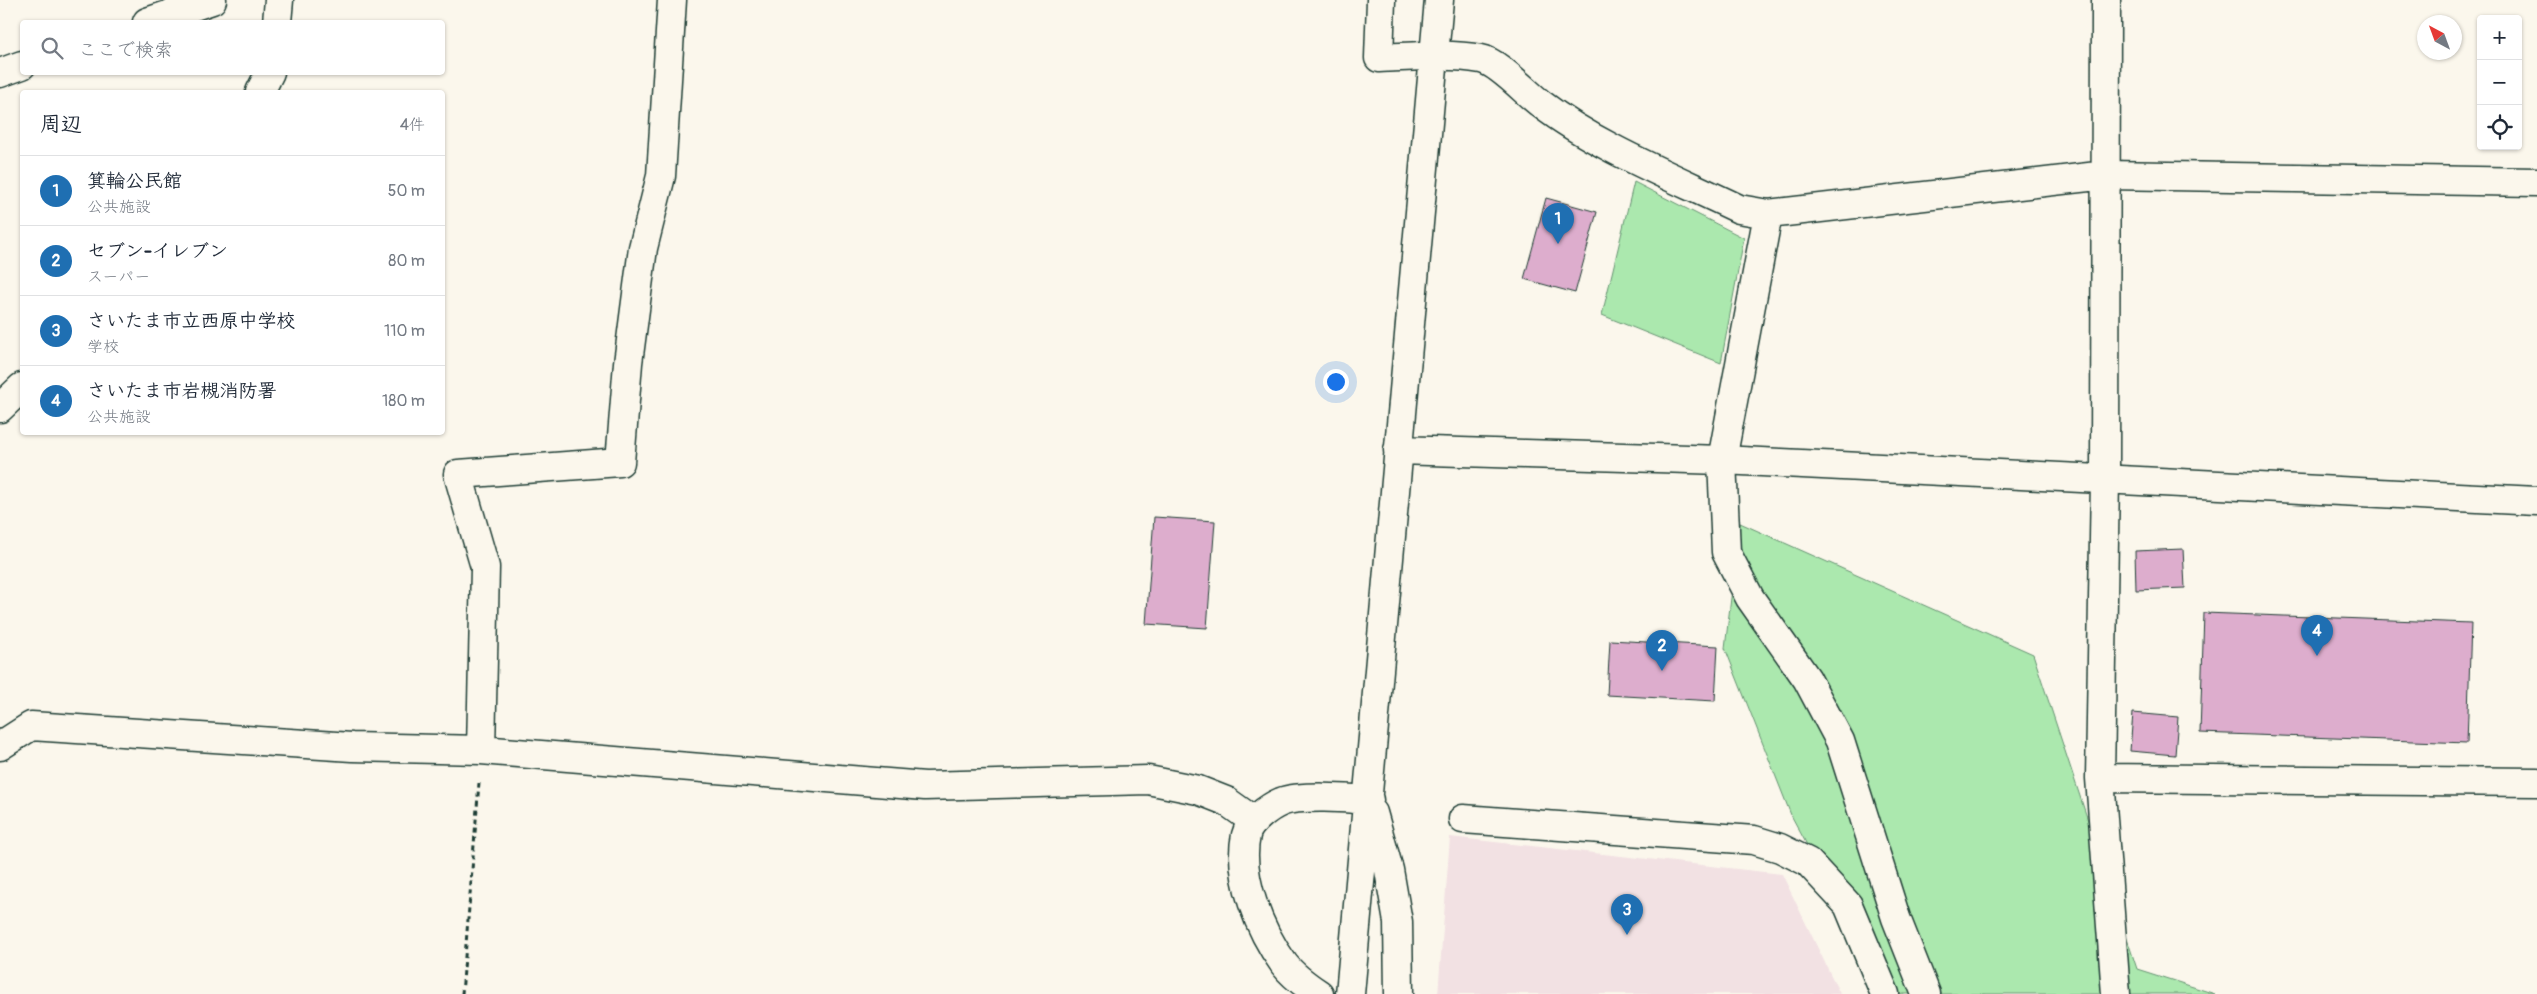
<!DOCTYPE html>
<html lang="ja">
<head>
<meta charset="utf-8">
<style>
  body { margin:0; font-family:Pangolin,"Klee One",sans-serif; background:#f6f6f7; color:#1f2937 }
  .controls { position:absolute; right:15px; top:15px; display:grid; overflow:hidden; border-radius:5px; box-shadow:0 1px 4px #0004 }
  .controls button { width:45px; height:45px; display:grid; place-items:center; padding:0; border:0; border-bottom:1px solid #e0e1e3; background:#fff; color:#1f2937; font:25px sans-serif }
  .compass { position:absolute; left:2417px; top:15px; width:45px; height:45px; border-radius:50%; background:#fff; box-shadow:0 1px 4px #0004; rotate:319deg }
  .you { position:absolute; left:1335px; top:381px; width:18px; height:18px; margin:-12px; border:4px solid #fff; border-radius:50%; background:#1a73e8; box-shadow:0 0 0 8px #1a73e833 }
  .badge { display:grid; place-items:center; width:32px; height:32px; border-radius:50%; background:#1f6fb2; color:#fff; font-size:16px; font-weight:700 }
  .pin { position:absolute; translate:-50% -41px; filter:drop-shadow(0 1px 2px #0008) }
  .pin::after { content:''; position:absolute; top:26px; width:18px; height:15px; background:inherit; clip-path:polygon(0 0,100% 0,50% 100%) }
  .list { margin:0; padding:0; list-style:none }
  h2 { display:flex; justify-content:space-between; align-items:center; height:65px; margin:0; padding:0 20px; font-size:21px }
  h2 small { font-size:16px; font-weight:400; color:#747a83 }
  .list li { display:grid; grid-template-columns:32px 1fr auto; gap:15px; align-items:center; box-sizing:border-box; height:70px; padding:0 20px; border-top:1px solid #e0e1e3 }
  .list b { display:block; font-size:19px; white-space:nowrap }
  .list p { margin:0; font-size:16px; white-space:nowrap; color:#747a83 }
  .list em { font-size:16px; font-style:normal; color:#747a83 }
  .icon { flex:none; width:28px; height:28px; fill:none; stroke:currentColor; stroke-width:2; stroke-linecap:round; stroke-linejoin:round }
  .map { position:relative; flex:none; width:2537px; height:994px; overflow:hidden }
  .search { position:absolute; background:#fff; box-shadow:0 1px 4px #0004; left:20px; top:20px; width:425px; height:55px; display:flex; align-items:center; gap:12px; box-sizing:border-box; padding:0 18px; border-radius:5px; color:#747a83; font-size:19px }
  .panel { position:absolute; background:#fff; box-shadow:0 1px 4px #0004; left:20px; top:90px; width:425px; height:345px; border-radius:5px }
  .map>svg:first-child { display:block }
  .built { fill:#f2e1e3 }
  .green { fill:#abe8ae; stroke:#659271 }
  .building { fill:#ddadcd; stroke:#1f3d34 }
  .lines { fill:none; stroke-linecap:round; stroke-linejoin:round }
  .street-casing { stroke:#1f3d34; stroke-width:31 }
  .secondary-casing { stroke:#1f3d34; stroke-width:31 }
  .path { stroke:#1f3d34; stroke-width:3; stroke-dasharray:5 4; stroke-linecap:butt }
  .street { stroke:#fbf7ec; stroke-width:28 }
  .secondary { stroke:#fbf7ec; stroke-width:28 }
</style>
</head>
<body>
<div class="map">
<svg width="2537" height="994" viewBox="0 0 2537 994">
  <rect width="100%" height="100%" fill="#fbf7ec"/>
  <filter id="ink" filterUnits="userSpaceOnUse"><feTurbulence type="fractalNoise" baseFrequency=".02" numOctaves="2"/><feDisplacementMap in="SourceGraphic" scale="10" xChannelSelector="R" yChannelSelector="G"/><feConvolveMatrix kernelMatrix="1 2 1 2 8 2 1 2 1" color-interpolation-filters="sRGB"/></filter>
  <g filter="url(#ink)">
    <!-- built -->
    <path class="built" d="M1450,837L1782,874L1840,994H1438Z"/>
    <!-- green -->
    <path class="green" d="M1634,182L1744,238L1721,363L1602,315Z
      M1740,523L2033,654L2137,969L2215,994H1887L1791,815L1725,648Z"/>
    <!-- building -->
    <path class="building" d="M1546,198L1597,212L1575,293L1524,279Z
      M1154,517L1215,521L1207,628L1146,624Z
      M2183,549L2185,588L2136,590L2135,551Z
      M2204,613L2471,623L2467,743L2200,733Z
      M1610,640L1718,646L1715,701L1607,695Z
      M2133,713L2178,717L2175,755L2130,751Z"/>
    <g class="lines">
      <defs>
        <path id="street" d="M1381,0L1379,58C1411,57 1448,53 1481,59C1498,62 1526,93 1541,104C1597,147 1675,178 1739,209L1768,214L2106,175L2537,182
          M2106,0L2105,479L2100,778L2116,994
          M147,22L212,0
          M277,22L279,0
          M0,73L22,65
          M260,92L270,72
          M1768,214L1722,460L1726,552L1750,598L1807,679L1840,741L1896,918L1926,994
          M0,408L22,387
          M0,746L31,726L352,747L481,750L925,786L1148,780L1198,790L1226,801L1254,821
          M481,750L485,567L458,474L620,462L628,363L643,248L661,176L672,0
          M2100,778L2537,782
          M1463,819L1754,840L1780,848L1808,862L1848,905L1885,994"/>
        <path id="secondary" d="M1398,450L1722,460L2537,501
          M1373,813L1389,870L1398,922L1399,994
          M1319,994C1307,986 1293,976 1284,964C1260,931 1237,877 1246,835C1249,822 1269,807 1281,802C1299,795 1348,798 1369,800
          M1350,994L1439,0"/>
      </defs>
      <!-- street casing -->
      <use href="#street" class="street-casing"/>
      <!-- secondary casing -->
      <use href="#secondary" class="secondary-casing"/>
      <!-- path -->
      <path class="path" d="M462,994L479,783"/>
      <!-- street -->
      <use href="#street" class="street"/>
      <!-- secondary -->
      <use href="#secondary" class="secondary"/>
    </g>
  </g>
</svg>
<div class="controls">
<button>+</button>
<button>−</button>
<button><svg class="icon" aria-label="locate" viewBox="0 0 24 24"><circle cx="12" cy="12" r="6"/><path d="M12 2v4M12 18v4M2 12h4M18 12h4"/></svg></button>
</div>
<svg class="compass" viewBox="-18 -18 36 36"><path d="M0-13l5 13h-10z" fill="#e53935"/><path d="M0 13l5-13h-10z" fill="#747a83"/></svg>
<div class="you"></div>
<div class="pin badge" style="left:1558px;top:244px">1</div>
<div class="pin badge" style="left:1662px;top:671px">2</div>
<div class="pin badge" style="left:1627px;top:935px">3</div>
<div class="pin badge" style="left:2317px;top:656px">4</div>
<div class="search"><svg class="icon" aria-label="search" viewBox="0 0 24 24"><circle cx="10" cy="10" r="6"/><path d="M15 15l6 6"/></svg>ここで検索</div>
<section class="panel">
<h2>周辺<small>4件</small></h2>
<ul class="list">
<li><span class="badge">1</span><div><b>箕輪公民館</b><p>公共施設</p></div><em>50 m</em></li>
<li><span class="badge">2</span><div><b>セブン-イレブン</b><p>スーパー</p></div><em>80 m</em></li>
<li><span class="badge">3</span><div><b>さいたま市立西原中学校</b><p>学校</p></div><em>110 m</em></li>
<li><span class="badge">4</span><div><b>さいたま市岩槻消防署</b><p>公共施設</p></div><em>180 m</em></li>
</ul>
</section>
</div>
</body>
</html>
